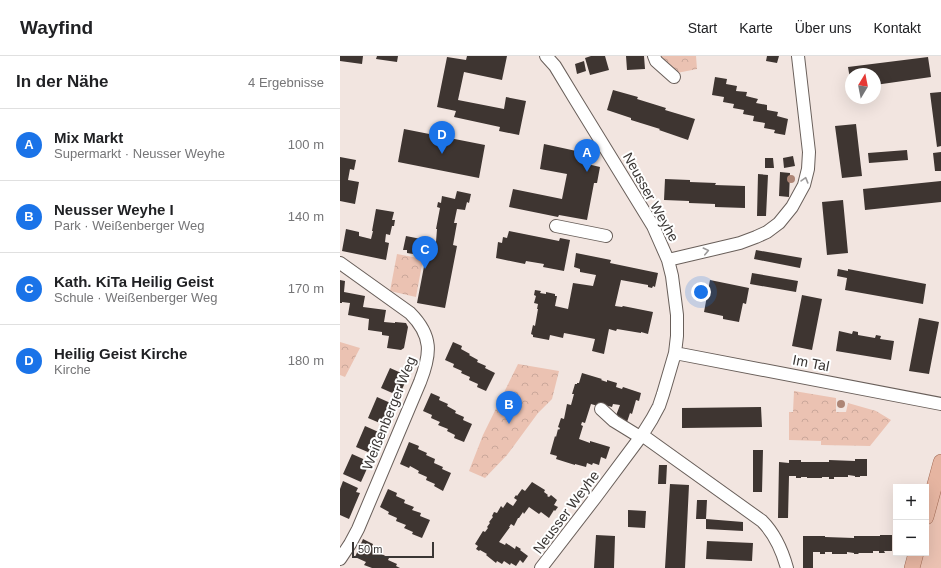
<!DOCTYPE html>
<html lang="de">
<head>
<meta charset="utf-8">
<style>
  body { margin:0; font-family:Helvetica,sans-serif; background:#f2f2f2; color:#202124 }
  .controls { position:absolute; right:12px; bottom:12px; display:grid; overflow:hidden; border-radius:0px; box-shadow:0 4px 16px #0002 }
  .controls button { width:36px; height:36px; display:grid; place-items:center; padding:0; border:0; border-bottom:1px solid #e0e0e0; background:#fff; color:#202124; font:20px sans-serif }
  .compass { position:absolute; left:505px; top:12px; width:36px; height:36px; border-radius:50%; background:#fff; box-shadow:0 4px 16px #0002; rotate:10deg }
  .scale { position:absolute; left:12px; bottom:10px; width:82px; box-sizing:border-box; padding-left:4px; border:2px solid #3a3634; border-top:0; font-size:11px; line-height:14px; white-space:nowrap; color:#3a3634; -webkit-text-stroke:3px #fff; paint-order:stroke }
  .you { position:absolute; left:361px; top:236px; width:14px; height:14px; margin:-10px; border:3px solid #fff; border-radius:50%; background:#1a73e8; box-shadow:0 0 0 6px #1a73e833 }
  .badge { display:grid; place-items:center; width:26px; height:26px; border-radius:50%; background:#1a73e8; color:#fff; font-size:13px; font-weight:700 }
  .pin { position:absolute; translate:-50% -33px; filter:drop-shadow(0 1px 2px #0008) }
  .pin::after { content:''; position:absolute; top:21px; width:14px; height:12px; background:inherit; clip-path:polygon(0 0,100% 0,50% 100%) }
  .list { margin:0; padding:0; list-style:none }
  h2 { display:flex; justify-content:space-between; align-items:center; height:52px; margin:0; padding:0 16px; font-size:17px }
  h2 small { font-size:13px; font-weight:400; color:#757577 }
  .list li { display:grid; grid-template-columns:26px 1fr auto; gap:12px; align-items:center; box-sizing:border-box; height:72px; padding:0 16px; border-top:1px solid #e0e0e0 }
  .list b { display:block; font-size:15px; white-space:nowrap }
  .list p { margin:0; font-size:13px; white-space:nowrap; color:#757577 }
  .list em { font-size:13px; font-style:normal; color:#757577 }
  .map { position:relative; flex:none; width:601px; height:512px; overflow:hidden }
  header { display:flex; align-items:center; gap:24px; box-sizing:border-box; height:56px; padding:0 20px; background:#fff; border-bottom:1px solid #e0e0e0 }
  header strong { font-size:19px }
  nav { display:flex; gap:22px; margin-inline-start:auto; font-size:14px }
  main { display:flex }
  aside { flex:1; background:#fff }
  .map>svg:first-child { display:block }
  .green { fill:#ebc2b2 }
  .park { fill:url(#park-crowns) }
  .building { fill:#3e3531 }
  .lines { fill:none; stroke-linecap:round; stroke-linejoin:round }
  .minor-casing { stroke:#695f5a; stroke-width:14 }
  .major-casing { stroke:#9f6852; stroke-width:16 }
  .minor { stroke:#fff; stroke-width:12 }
  .major { stroke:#e6b5a1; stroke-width:15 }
  .tree { fill:#ad8575 }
  .oneway { stroke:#9c9a9a }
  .labels { text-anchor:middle; stroke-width:4; stroke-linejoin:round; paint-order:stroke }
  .street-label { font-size:14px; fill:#3a3634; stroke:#fff }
</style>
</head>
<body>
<header>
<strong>Wayfind</strong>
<nav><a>Start</a><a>Karte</a><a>Über uns</a><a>Kontakt</a></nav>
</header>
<main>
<aside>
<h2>In der Nähe<small>4 Ergebnisse</small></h2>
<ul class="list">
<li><span class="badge">A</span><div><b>Mix Markt</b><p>Supermarkt · Neusser Weyhe</p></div><em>100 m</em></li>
<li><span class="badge">B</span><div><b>Neusser Weyhe I</b><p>Park · Weißenberger Weg</p></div><em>140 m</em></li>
<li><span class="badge">C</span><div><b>Kath. KiTa Heilig Geist</b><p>Schule · Weißenberger Weg</p></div><em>170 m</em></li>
<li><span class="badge">D</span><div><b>Heilig Geist Kirche</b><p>Kirche</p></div><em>180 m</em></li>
</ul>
</aside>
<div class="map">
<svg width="601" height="512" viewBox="0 0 601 512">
  <defs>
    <pattern id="park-crowns" width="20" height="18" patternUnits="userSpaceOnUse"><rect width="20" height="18" fill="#ebc2b2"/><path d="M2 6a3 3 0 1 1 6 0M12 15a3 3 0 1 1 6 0" fill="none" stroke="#caa79a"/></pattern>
  </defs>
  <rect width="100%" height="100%" fill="#f2e5e0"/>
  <!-- green -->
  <path class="green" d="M601,428V512H577L582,497H586V481Z"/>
  <!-- park -->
  <path class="park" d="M317,0H356L357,13L337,17Z
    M57,198L83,203L76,241L50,235Z
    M0,286L20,292L5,321L0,319Z
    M178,308L219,315L212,343L198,357L167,399L145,422L129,415L143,379Z
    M454,335L496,342V356H506L508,347L536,355L551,364L530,390L481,389V385L449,384V356H453Z"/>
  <!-- building -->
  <path class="building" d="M0,0H23L22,8L0,5Z
    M37,0H58L57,6L36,3Z
    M127,0H167L162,24L124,16L118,44L164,53L166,41L186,45L179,79L159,75L160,71L114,61L116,55L97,51L107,1L126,4Z
    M251,0H265L269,14L250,19L245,2Z
    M286,0H304L305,13L287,14Z
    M427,0H439L437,7L426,5Z
    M588,1L591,21L535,29V18H511V23H510L508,11Z
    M244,5L246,15L237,18L235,8Z
    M375,21L387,23L386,28L397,30L396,35L407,36L406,40L418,43L416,47L427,49V54L438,56L437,60L448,63L445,79L434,77L435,74L424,72L425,67L413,65L414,60L403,58L404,54L393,52L394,48L383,46L384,41L372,39Z
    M273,34L298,41L297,43L326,52L325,54L355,63L348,84L319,74L320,73L291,64V62L267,54Z
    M601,36V90L597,91L590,37Z
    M516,68L522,120L502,122L495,70Z
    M64,73L145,89L139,122L58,106Z
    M204,88L241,96L239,106L260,111L257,127H254L247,164L219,159L218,161L169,151L173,133L222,143L227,118L200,113Z
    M567,94L568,104L529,107L528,97Z
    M601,96V115H595L593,97Z
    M453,100L455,110L444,112L443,102Z
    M0,101L16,104L14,114L10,113L8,124L19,126L15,148L0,145Z
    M425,102H433L434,112H425Z
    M440,116L450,117L449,141L439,140Z
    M418,118L428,119L426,160H417Z
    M325,123L350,124V126L376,127L375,129L405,130V152L375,151V148L349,147V145L324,144Z
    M601,125V146L525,154L523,133Z
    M117,135L131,138L129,147L127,146L125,154L117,153L114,167H117L113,189L117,190L105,252L77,247L86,200L67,197V194H63L66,180L96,186L97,173H96L100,152L97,151L98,146L101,147L102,140L115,143Z
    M503,144L508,197L487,199L482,146Z
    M36,153L54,156L52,164H55L54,170H52L50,179L46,178L45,186L49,187L46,204L2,195L6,173L19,176V180L31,183L33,175H32Z
    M169,175L219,185L220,182L230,184L224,215L203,211L204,208L186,205L185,208L156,202L158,186L162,187L163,181L167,182Z
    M416,194L462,202L460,212L414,203Z
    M236,197L271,204L270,207L318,217L315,231L313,230L312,232L308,231V229L281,224L275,250L282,251L283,250L313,256L308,278L301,276V277L277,273L276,275L269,273L264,298L252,295L255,283L224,277L223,282L210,279L209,284L193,281V279L191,278L193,269L195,270L198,253H197L198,248L194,247L196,240L194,239L195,234L201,235L200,237L206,238V236L215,238V240H217L215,250L228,253L233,227L253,230L256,219L240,216V213L234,211Z
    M498,213L508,215V213L586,228L583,248L505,234L507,222L497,220Z
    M412,217L458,225L456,236L410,228Z
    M0,224L5,225L4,236L25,240L23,251L46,254L44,266L55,267V266L66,267L68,271L64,292L61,294L47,292L49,280L42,279V276L28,274L29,263L8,259L10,247L2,246V247H0Z
    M370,224L409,232L406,248L403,247L399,266L383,263V260L364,256Z
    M462,239L482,243L472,294L452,290Z
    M579,262L599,266L589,318L569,315Z
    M499,275L512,278L513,275L518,276V279L535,282L536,279L541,280L540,283L554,285L551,304L496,295Z
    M113,286L122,290L121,293L130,298L129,299L138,304L137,306L146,310L145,312L155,317L146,335L137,331L138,328L129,324L130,321L121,317L122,315L113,311L114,308L105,304Z
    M50,312L68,320L59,340L41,332Z
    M242,317L262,323L261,324L267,326V324L277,327L276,331L282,333L283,331L301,337L299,345L296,344L292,358L290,357L287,366L275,362L280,349L273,348L272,351L261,348L258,350L251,348L245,367L242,366L241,369L243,370L239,383L250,387V385L270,391L266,403L261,401L259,409L253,407L252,409L247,407L246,411L235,408V409L216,403L217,400L210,398L215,380L216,381L218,373L219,374L220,372L218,371L221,362L224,363L227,348L231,349L234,338H232L235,328H237V327H239Z
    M91,337L100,341L99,344L108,348L107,350L116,355L115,357L124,361L123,364L132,368L124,386L114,382L115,379L107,375L108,373L98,369L100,366L91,362L92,359L83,355Z
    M37,341L55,349L47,370L28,362Z
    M421,351L422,371L342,372V352Z
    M25,370L43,378L35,399L16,391Z
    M69,386L79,390L78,393L87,397L86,399L95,403L94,407L103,411L102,413L111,417L103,435L94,430L95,428L86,424L87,421L78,417L79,415L70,410L69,412L60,408Z
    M413,394H423L422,436H413Z
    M12,398L30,406L21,426L3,418Z
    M515,403H527V420H520V421H515V420L508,419V421H494V423H489V421H482V422H467V421H461V422H456V420H449L448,462H438L439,406L449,407V404H461V406H489V404L515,405Z
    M319,409H327L326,428H318Z
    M3,425L18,432L16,436L20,437L9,463L0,459V433Z
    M192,426L205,434L204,436L208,439L207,440L209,441L211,439L217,444L214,449L218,451L215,455L214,454L209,462L201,456L199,458L189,451L184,458L183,456L179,462H178L174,470L171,468L169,471H170L159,486L165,489L166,487L175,493L176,490L181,493L180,494L188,500L183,507L180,504L176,510L171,507L170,509L164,505L162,508L157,505L156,507L146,499L147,498L140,494L139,495L136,493L138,490L135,488L143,475L145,476L148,472L147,471L150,467L149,466L153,461L152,460L154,456L157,457L161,450L163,452L167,446L173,450L177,444L174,442L176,439L177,440L182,433L185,435Z
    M330,428L349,429L345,512H325Z
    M48,433L57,437L56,440L65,444L64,447L74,451L72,454L81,457L80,460L90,464L82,482L72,478L73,476L64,472L66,469L56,465L57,462L48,458L49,456L40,451Z
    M357,444H367L366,463L403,466V475L366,473V463H356Z
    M288,454L306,455L305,472L288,471Z
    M256,479L275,480L274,512H254Z
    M540,479H552V495H544L545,497H539V495H533V497H519L518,498H514V497L507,496V498H492V496H485V498H480V496H473V512H463V480H485V481L514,482V480H540Z
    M23,483L33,488L32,491L41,495L40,497L49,502L48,504L57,508L56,510L60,512H32L24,509L26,506L15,501Z
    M367,485L413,487L412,505L366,503Z"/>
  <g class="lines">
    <defs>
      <path id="minor" d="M314,0L316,5L334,21
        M216,170L266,180
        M328,204L400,187L416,181L427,176L439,167L452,151L464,129L468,113L469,96L458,0
        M0,207L70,257C93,280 91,298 80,326L18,473L10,488L0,503
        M335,297L601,348
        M261,353L274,365L300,381
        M302,379L422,465C435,478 442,494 447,512
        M201,512L255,442L302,379L312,363L319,350L323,338L335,297L337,280V259L332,220L328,204L313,170L235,43L215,10L206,0"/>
      <path id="major" d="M586,461L601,406
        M572,512L576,497"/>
    </defs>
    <!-- minor casing -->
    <use href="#minor" class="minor-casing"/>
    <!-- major casing -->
    <use href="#major" class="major-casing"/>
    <!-- minor -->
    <use href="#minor" class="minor"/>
    <!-- major -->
    <use href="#major" class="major"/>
  </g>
  <!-- trees -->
  <g class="tree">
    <circle cx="451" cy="123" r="4"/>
    <circle cx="501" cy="348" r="4"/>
  </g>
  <!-- one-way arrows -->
  <defs><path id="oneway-chevron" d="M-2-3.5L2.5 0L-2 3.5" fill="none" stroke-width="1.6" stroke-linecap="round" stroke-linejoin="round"/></defs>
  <g class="oneway">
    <use href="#oneway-chevron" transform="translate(465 124) rotate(-74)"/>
    <use href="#oneway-chevron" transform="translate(366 195) rotate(-13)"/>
  </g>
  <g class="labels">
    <!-- street labels -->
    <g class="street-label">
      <text transform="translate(311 141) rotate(61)" y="5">Neusser Weyhe</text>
      <text transform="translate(471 307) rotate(11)" y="5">Im Tal</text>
      <text transform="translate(49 357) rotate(-68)" y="5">Weißenberger Weg</text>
      <text transform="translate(226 456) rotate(-53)" y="5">Neusser Weyhe</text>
    </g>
  </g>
</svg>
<div class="controls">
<button>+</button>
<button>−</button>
</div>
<svg class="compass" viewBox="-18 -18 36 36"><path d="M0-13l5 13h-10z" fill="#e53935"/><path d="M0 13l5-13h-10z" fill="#757577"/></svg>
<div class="scale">50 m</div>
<div class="you"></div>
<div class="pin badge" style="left:247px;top:116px">A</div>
<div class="pin badge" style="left:169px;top:368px">B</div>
<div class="pin badge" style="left:85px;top:213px">C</div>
<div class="pin badge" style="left:102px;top:98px">D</div>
</div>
</main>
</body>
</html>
